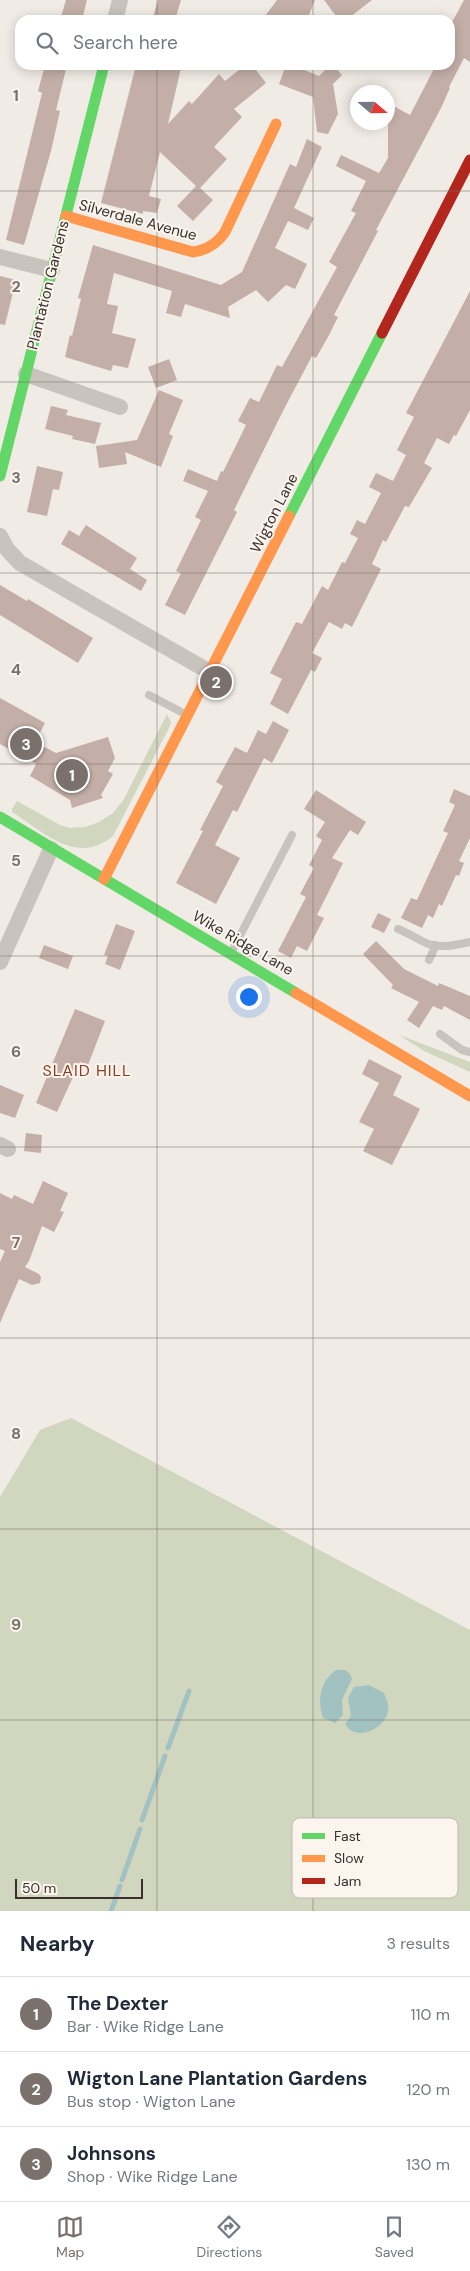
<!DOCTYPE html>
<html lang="en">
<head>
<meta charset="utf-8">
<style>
  body { margin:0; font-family:"DM Sans",sans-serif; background:#f2f2f3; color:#1f2937 }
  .compass { position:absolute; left:350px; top:85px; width:45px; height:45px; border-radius:50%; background:#fff; box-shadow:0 2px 12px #0003; rotate:110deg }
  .scale { position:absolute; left:15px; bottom:12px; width:128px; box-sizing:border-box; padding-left:5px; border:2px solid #3b302b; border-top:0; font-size:14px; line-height:18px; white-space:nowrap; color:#3b302b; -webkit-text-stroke:4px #fbf5ee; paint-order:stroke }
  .you { position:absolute; left:248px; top:996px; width:18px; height:18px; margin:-12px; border:4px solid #fff; border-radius:50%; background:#1a73e8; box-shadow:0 0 0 8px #1a73e833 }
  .badge { display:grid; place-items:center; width:32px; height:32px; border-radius:50%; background:#7a716c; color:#fff; font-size:16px; font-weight:700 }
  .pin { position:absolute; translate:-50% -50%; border:2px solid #fff; box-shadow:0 1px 5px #0006 }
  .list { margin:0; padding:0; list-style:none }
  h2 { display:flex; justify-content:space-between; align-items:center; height:65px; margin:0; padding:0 20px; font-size:21px }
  h2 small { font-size:16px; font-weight:400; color:#747a83 }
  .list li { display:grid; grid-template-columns:32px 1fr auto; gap:15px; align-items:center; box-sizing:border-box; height:75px; padding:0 20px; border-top:1px solid #e0e1e3 }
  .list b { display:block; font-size:19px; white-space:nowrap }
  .list p { margin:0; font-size:16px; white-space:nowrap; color:#747a83 }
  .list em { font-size:16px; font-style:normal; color:#747a83 }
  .icon { flex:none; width:28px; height:28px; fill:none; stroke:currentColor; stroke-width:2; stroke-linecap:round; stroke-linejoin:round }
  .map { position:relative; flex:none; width:470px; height:1911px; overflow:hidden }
  .search { position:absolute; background:#fff; box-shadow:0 2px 12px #0003; left:15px; right:15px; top:15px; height:55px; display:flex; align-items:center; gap:12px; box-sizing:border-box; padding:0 18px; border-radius:15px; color:#747a83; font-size:19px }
  .sheet { height:290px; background:#fff }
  nav { display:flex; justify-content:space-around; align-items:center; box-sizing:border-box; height:70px; border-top:1px solid #e0e1e3; background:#fff; font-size:14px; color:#747a83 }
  nav a { display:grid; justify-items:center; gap:2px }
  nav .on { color:#7a716c }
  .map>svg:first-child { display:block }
  .green { fill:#d1d6bf }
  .water { fill:#a1c2c1 }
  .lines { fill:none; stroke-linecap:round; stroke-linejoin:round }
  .stream { stroke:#a1c2c1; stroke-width:5 }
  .building { fill:#c3afa7 }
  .lane { stroke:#c9c3be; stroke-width:8 }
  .street { stroke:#c9c3be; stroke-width:16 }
  .fast { stroke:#63d668; stroke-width:11 }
  .slow { stroke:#ff974d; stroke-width:11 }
  .jam { stroke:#b3261e; stroke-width:11 }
  .grid { fill:none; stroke:#7a716c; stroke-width:1; stroke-opacity:0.55 }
  .labels { text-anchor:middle; stroke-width:4; stroke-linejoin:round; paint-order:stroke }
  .street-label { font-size:15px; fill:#3b302b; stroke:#fbf5ee }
  .neighbourhood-label { font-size:16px; letter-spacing:1px; fill:#8c3b22; stroke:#fbf5ee }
  .key { fill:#fbf5ee; stroke:#c1bab4; stroke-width:1 }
  .key-label { font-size:14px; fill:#3b302b }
  .grid-label { font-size:16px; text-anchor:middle; font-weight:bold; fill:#7a716c; stroke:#fbf5ee; stroke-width:4; stroke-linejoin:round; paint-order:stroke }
</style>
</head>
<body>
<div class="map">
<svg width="470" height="1911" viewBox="0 0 470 1911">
  <rect width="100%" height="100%" fill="#f0ebe5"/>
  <!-- green -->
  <path class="green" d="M167,714L171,722L169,728L113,836C77,866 45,833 12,812V809L17,801L60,825L70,828L85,827L99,822L113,813L124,799Z
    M399,1035L470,1062V1072L424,1051Z
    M71,1418L470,1630V1911H0V1497L40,1430Z"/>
  <!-- water -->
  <path class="water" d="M336,1670H345L350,1674L352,1679L342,1700L343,1715L335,1723L323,1718C317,1700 320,1681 336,1670Z
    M369,1685L384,1693C385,1697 388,1701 388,1705C392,1725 357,1745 345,1724L351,1716L348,1698L354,1687Z"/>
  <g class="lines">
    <!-- stream -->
    <path class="stream" d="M168,1748L189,1691
      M142,1820L165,1756
      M122,1880L140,1829
      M111,1911L120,1886"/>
  </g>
  <!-- building -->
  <path class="building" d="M66,0H87L82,20H60Z
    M158,0H181L175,20H152Z
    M277,0H315L307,20H262Z
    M324,0H372L346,20H339Z
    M464,0H470V62L464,58L449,87L450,88L441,108L376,230L378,231L334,315L338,317L328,337L316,358L312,356L284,409L234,510L237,512L185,615L165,605L181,573L176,571L201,520L195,517L208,491L183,481L188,469L217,481L221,471L223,472L246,425L238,421L250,398L259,402L277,365L282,367L337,267L329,262L356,213L351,211L366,181L336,166L341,155L379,173L388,158V103L410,115L436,65H450V26Z
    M45,65H67L56,110L60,111L51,151L24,245L6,240L42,93L38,91Z
    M136,65H170L181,68L168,124L189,101L192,104L219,74L225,81L245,65H252L266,83L234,109L242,117L214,147L227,159L200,188L213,200L193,221L177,206L196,186L160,152L149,196L161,199L157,213L143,211V214L101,203Z
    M286,65H292L319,76L329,66H334L342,75L333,84L338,114L328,134L317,132L313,97L279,84Z
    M307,139L322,147L294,208L314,218L308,230L288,221L275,248L307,264L295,289L286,285L268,302L256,290L228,307L230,318L185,304L181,317L166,313L172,291L114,273L107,304L118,306L112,333L136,339L128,368L113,365L111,371L65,357L70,335L72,336L81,299L78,298L93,245L221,285L242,272L290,164L296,167Z
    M0,276L16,280L5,325L0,324Z
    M470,291V410L456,436L454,435L449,444L437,438L424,463L432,468L409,507L405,506L386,542L383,540L372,564L381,569L352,627L345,623L342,629L329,622L312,653L322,658L315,672L311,670L288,714L270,704L282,679L270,673L296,622L302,624L322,586L328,590L342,562L345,563L358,538L350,534L357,520L365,524L381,493L369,487L376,473L393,481L406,455L397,450L414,417L406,413Z
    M169,359L177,380L156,388L148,367Z
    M159,390L183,400L169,434L173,436L161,467L125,452L127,464L99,468L96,446L137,440Z
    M51,406L68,410L66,415L101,423L95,444L72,439L73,436L45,429Z
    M37,466L63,472L59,490L53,489L47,516L27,512Z
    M86,525L137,558L130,569L147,580L141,591L61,544L69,530L79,536Z
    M0,585L27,601L28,599L93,638L78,663L0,615Z
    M0,698L45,723L35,742L56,753L108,737L115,758L108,771L113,774L101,795L103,798L72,808L70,800L30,776L36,764L0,744Z
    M273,721L289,730L272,763L264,758L237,812L233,810L215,845L240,858L216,904L176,883L203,831L200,830L223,786L216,782L235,747L247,753L258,730L266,734Z
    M454,789L470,796V838L459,861L464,863L459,876L456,875L442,906L439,904L433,918L428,915L422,928L401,918L411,898L417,900L448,833L443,831L455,805L449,802Z
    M316,790L366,822L358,835L350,830L332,858L343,863L317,915L324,918L307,951L297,946L291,958L278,951L306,897L300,894L314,868L309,865L322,840L316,836L325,822L304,809Z
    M378,913L391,919L384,933L371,927Z
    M116,924L135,931L120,970L105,964L108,956L104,955Z
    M376,941L404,969L438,986L439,983L470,996V1020L444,1006L442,1010L433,1006L419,1028L407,1020L419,1002L391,988L393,985L363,954Z
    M44,945L73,956L68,969L39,958Z
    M75,1009L105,1021L88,1065L80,1062L57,1112L36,1103Z
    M369,1059L402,1076L393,1095L420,1109L392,1165L363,1151L374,1129L359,1122L379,1083L362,1074Z
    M0,1085L24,1095L15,1118L0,1113Z
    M26,1133L42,1135L41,1153L24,1151Z
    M43,1181L68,1193L60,1211L64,1212L54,1232L42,1226L29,1261L25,1267L39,1274L41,1277L40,1283L32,1285L19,1279L0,1323V1262L5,1251L0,1249V1193L12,1199L14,1195L33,1204Z"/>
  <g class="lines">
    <!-- lane -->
    <path class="lane" d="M149,695L185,714
      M398,929C408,933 416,938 426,943C440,949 456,945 470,942
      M232,951L292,835
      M429,960L436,945
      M440,1034L462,1050L470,1052"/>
    <!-- street -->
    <path class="street" d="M115,20L120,0
      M0,257L52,270
      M26,374L120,407
      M0,536L7,549L20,563L208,671
      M0,962L51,849
      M0,1145L8,1149"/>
    <!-- fast -->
    <path class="fast" d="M0,476L104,65
      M289,516L382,333
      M0,817L296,993"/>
    <!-- slow -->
    <path class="slow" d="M66,216L193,252C207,250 217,244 225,232L276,124
      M104,879L289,516
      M296,993L470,1096"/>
    <!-- jam -->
    <path class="jam" d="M382,333L470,160"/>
  </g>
  <!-- grid -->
  <path class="grid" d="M157,0V20M313,0V20M157,65V1911M313,65V1911M0,191H470M0,382H470M0,573H470M0,764H470M0,956H470M0,1147H470M0,1338H470M0,1529H470M0,1720H470"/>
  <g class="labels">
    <!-- street labels -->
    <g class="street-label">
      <text transform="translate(138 220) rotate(15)" y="5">Silverdale Avenue</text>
      <text transform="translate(48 285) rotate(-76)" y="5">Plantation Gardens</text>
      <text transform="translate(274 513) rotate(-63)" y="5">Wigton Lane</text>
      <text transform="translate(243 943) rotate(30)" y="5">Wike Ridge Lane</text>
    </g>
    <!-- neighbourhood labels -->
    <g class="neighbourhood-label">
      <text x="87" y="1076">SLAID HILL</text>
    </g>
  </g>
  <!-- legend -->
  <rect x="292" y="1818" width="166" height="80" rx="8" class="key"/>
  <rect x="302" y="1833" width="23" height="6" fill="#63d668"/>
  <rect x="302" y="1855" width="23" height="7" fill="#ff974d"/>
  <rect x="302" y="1878" width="23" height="6" fill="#b3261e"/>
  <g class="key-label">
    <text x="334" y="1841">Fast</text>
    <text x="334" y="1863">Slow</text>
    <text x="334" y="1886">Jam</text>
  </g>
  <g class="grid-label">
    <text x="16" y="101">1</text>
    <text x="16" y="292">2</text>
    <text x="16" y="483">3</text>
    <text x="16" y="675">4</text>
    <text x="16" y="866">5</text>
    <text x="16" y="1057">6</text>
    <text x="16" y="1248">7</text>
    <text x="16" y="1439">8</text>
    <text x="16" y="1630">9</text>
  </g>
</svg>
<svg class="compass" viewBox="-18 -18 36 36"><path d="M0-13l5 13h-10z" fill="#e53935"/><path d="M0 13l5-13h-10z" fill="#747a83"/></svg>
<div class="scale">50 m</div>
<div class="you"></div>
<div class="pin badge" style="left:72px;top:775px">1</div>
<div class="pin badge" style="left:216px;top:682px">2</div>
<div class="pin badge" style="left:26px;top:744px">3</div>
<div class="search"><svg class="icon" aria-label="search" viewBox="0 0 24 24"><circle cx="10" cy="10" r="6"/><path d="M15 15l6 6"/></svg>Search here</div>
</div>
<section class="sheet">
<h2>Nearby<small>3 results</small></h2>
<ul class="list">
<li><span class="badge">1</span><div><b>The Dexter</b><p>Bar · Wike Ridge Lane</p></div><em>110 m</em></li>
<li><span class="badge">2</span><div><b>Wigton Lane Plantation Gardens</b><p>Bus stop · Wigton Lane</p></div><em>120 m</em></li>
<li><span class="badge">3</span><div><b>Johnsons</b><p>Shop · Wike Ridge Lane</p></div><em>130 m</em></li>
</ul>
</section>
<nav>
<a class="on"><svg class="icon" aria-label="map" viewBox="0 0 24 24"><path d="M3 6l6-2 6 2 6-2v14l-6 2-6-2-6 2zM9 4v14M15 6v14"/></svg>Map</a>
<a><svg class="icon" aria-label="directions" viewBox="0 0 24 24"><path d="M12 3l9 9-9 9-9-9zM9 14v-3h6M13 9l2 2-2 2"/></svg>Directions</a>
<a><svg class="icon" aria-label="saved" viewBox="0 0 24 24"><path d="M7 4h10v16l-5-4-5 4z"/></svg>Saved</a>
</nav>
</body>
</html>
